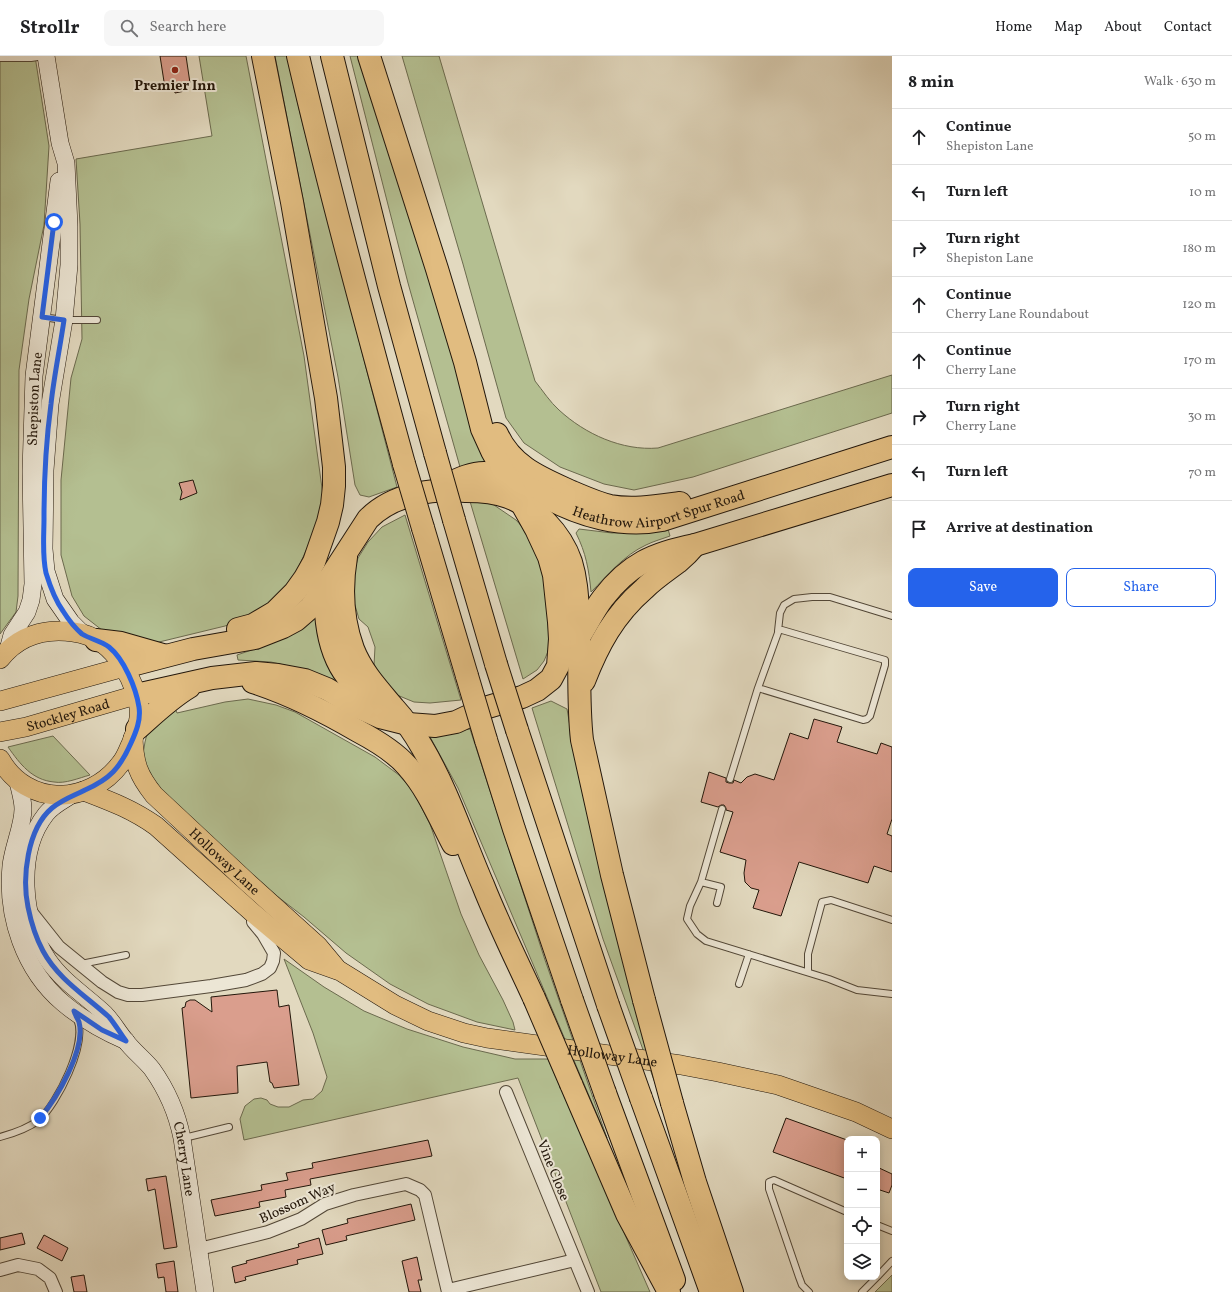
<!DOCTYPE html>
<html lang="en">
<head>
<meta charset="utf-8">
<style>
  body { margin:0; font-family:Vollkorn,serif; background:#f6f6f6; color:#202124 }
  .controls { position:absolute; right:12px; bottom:12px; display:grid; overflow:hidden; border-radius:8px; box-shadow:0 2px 10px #0003 }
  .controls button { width:36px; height:36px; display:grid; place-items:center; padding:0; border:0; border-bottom:1px solid #e0e0e0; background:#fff; color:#202124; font:20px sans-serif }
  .stop { position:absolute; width:12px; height:12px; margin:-9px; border:3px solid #2563eb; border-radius:50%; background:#fff }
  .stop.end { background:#2563eb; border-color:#fff; box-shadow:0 1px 4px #0008 }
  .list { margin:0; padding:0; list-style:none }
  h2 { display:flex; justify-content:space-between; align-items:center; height:52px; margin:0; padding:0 16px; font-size:17px }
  h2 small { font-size:13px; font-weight:400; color:#757577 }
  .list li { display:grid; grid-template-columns:26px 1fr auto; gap:12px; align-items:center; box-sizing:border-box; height:56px; padding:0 16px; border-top:1px solid #e0e0e0 }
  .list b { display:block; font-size:15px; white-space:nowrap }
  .list p { margin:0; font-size:13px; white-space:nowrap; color:#757577 }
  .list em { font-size:13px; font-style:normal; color:#757577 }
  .actions { display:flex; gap:8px; padding:12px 16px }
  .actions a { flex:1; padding:9px 0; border:1px solid #2563eb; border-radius:8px; text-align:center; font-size:14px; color:#2563eb }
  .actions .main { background:#2563eb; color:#fff }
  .icon { flex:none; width:22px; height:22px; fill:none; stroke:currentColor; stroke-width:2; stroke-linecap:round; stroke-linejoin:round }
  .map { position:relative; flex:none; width:892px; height:1236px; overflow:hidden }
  header { display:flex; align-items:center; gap:24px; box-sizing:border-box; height:56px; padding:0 20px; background:#fff; border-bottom:1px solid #e0e0e0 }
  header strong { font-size:19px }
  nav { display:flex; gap:22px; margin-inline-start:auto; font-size:14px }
  .search { width:280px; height:36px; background:#f6f6f6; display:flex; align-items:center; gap:10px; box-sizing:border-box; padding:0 14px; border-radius:8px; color:#757577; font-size:15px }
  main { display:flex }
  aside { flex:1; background:#fff }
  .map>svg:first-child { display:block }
  .green { fill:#b4bf91; stroke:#6b6a4e }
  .building { fill:#da9e8d; stroke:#22160a }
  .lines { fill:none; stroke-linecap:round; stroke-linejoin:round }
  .lane-casing { stroke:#524737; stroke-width:8 }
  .street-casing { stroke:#524737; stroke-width:14 }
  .secondary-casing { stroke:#22160a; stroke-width:18 }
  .primary-casing { stroke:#22160a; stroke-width:20 }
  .highway-casing { stroke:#22160a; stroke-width:24 }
  .lane { stroke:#ece6d5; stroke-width:6 }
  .street { stroke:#ece6d5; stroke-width:12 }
  .secondary { stroke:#ece6d5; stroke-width:17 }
  .primary { stroke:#e1bc80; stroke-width:19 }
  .highway { stroke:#e1bc80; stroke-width:22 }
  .highway-bridge-casing { stroke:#22160a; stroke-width:24; stroke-linecap:butt }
  .highway-bridge { stroke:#e1bc80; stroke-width:22 }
  .route { stroke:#2563eb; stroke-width:5 }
  .poi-dot { fill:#8f2418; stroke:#ece6d5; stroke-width:1.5 }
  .labels { text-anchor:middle; stroke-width:4; stroke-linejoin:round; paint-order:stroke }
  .poi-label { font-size:14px; font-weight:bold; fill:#22160a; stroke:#ece6d5 }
  .street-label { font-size:14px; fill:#22160a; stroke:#ece6d5 }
</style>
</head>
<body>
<header>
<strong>Strollr</strong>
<div class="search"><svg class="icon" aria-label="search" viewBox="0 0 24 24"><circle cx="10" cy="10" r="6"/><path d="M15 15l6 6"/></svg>Search here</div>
<nav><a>Home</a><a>Map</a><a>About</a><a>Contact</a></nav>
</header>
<main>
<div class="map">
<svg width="892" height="1236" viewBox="0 0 892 1236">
  <rect width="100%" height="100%" fill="#e2d9bf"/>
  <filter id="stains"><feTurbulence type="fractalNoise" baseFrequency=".005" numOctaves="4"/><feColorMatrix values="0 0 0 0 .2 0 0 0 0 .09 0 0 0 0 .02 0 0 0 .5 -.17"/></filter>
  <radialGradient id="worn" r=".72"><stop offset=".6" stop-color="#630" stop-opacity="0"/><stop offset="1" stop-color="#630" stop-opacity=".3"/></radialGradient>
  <!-- green -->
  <path class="green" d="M0,0H35L49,90L44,169L29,243L19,314L18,540L16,556L0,578Z
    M199,0H246L304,300L324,447L320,464L289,532L255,559L225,570L155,587L107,578L84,560L72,540L61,499V424L71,322L82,283L80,168L76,103L212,80Z
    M275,0H287L300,57L397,431L369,441L360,439L355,429L338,321Z
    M350,0H364L411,168L490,408L460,411L408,227Z
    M402,0H439L535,325C543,335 550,346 559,354C585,378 622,395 658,392L892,319V357L693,421L634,434L604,428L560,411L524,387L506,362L463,208Z
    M469,442L491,447L516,464L525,474L547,522L549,593L544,605L537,614L523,623Z
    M405,459L461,644L430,647L414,646L397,639L384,626L374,609L375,591L368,571L359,563L354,546L353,520L358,502L368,486L382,471Z
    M579,473L612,477L641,476L668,473L670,480C662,483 654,485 646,489C624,499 608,519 591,536C589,514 586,497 576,477Z
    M316,554L329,609L337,626L331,627L293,611L271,606L238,604L237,599L266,589Z
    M248,643L276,649L295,656L375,701L399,719L413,735L430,768L461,858L479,899L503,944L513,966L515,974L477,966L428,948L390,928L346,897L304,861L264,830L160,733L145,710L143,698L145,686L148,674L174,650L177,657L225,646Z
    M551,645L567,653L576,705L663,1049L603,883L532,652Z
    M470,673L545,904L607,1082L458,732L429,679Z
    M53,680L90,719C79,722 65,728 54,726C32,724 20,708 8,691Z
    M284,903L324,931L364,955L407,973L463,991L515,1003H548L650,1236H601L518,1022L244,1084L240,1063L245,1050L254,1043L261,1042L267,1044L270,1048L278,1051H289L303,1044L313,1043L322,1035L327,1021L313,977Z
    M892,1219V1236H875Z"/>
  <!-- building -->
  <path class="building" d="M160,0H186L190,27L184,28L185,35L175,37L174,31L165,32Z
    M193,424L197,437L180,444L182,436L179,427Z
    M814,663L842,671L837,686L877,698L881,687L892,691V763L887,778L892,780V816L874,810L868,827L799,806L781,860L753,852L759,834L751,832L745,826L744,817L746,804L720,796L733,756L726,754V752L724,749H721L718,751L701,746L709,716L726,722V726L729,727H733L734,724L741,727L747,721L755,718L774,724L790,677L808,683Z
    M277,934L279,951L289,949L299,1029L274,1032L272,1027L270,1026L267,1006L237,1010L238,1037L191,1042L182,952L185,951L186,946L190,944H195L212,956L211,941Z
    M786,1062L847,1084V1123L773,1096Z
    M428,1084L432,1100L310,1123L311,1129L285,1134L286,1141L259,1146L260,1151L215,1160L211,1144L262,1134L261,1129L288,1124L286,1117L313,1112L312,1107Z
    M877,1111L892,1118V1129L889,1137L877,1133Z
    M166,1120L177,1191L164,1193L155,1133L148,1135L146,1123Z
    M411,1148L415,1164L346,1180L347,1184L326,1189L322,1174L348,1167L347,1163Z
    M22,1177L25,1188L0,1194V1182Z
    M44,1179L68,1192L62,1205L37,1192Z
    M319,1182L323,1198L297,1204L298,1208L245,1221L246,1224L235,1227L232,1211L247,1207L246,1205L299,1191L298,1188Z
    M417,1201L422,1224H418L421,1236H409L402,1205Z
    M174,1205L178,1236H166L164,1221L158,1222L156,1208Z
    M84,1219L87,1236H74L71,1221Z"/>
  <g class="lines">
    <defs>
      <path id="lane" d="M0,2H31L44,0
        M42,261L64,264H97
        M778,575L780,557L784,549L794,543L812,541H830L892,560
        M730,723L758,632L779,574H782L885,604V609L870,660L867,663L863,664L758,632
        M701,826L722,753
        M717,847L721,831L701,826L690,850L687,863L697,878L706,885L829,923L857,934L892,938
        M81,908L126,899
        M808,916V898L822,846L831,844L892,864
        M739,928L749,898
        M0,1081C15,1077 27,1073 39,1064C57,1048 88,987 77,963
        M184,1082L229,1071
        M877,1169L892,1175
        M877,1221L892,1205
        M809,1236L802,1229L799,1221L769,1133V1126L774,1124L847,1156
        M862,1236L877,1221"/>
      <path id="street" d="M32,857L59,891L102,926L118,936L128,939H142L211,930L246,924L262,918L270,912L273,905L274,897L263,878L253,866
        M506,1036L588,1236
        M199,1193L268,1176L301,1163L325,1148L354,1139L406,1128L420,1134L425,1139L448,1236
        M0,1214L18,1209L38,1213L50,1222L56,1236
        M448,1234L575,1204"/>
      <g id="secondary">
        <path d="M46,0L60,87L66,107L69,170V209L64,264L50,348L45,414L44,493L46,515L55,543L71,566L83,578"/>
        <path id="s1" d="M8,594L12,579L27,556L31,544L33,528L31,415L34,320L59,125"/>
        <path d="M18,726C20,735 23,744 23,753C23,770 13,791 11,810C6,860 24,914 63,947C82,963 103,975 126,985"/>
        <path id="s2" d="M73,738C64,744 53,749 46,758C16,796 22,865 48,904C63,926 86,940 105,958C113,966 118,976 125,984C133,995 144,1003 152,1013C167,1034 177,1057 182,1082L205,1236"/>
      </g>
      <g id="primary">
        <path d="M0,603C18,580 44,572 73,576C96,579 111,591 123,610C132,624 141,645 139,662C138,671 134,680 131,688C128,694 126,701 121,707C89,750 27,751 0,703"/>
        <path d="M0,645L124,611"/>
        <path id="s3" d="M0,676L26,671L136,639"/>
        <path id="s4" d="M133,682C134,707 138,719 154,739L246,825L318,890L338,914"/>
        <path id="s5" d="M84,735C110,745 132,753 156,770L253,857L309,904L340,915L395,949L428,965L464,977L487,982L681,1009L718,1016L778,1029L856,1056L892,1073"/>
      </g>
      <g id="highway">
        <path d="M298,0C330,137 367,272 404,408"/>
        <path d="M332,0L389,230L435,397"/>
        <path d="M497,378C512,411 541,422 572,436C584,441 597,447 610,450C633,454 657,450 680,447"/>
        <path id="s6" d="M441,431C455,425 469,417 484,417C505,418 526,431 544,440C580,460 622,472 662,464L892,391"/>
        <path d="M454,464L496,608"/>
        <path d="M423,472L467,620"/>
        <path d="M346,501C341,531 342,563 353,593C362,616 378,633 394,652C405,664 414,677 422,691C448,735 463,783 483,829C498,867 517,905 534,942"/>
        <path d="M325,526C323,536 325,547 326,557C329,598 344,632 384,647"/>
        <path d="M238,573L253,569L275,556L295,536L305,522L314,506L328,466L332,449L334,430V411L326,342L292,146L263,0"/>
        <path d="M579,581C587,569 593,555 603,542C629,508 654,497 695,489L892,429"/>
        <path d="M96,584L121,587L163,599"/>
        <path d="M124,611L193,593L255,582L283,571L296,564L311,551L368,463C393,438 432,432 466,435C480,435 495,436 508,441C537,452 561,477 571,506C576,522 577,538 578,554C581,597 577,641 582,684L612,819L644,944"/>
        <path d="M584,625C598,589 614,559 644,533C654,523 666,515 678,506C684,501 690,495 695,489"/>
        <path d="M253,626C290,638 324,655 358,675C375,684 394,695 407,710C427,732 439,761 453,788"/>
        <path d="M136,639L212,622L256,617L278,619L305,624L327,633L356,650L380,661L408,668L435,670L456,666L488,651L522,641L537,634L551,623L558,610L560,583L559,566L554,519L549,501L536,473L492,395L482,373L465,306L437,213L369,0"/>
        <path d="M137,673C154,658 169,643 189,631"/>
        <path d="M517,674L608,949"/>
        <path d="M486,684L514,773L572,944"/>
        <path d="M571,1028L627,1158L669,1236"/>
        <path d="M605,1037L674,1224"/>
        <path d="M641,1042L711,1236"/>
        <path d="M672,1047L695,1126L732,1236"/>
      </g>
    </defs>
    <!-- lane casing -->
    <use href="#lane" class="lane-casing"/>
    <!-- street casing -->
    <use href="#street" class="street-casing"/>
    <!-- secondary casing -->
    <use href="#secondary" class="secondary-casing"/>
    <!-- primary casing -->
    <use href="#primary" class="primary-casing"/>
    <!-- highway casing -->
    <use href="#highway" class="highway-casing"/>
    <!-- lane -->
    <use href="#lane" class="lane"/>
    <!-- street -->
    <use href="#street" class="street"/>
    <!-- secondary -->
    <use href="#secondary" class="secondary"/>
    <!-- primary -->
    <use href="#primary" class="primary"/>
    <!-- highway -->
    <use href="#highway" class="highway"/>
    <defs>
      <path id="highway-bridge" d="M435,397L454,464
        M404,408L423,472
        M496,608L517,674
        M467,620L486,684
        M534,942L571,1028
        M572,944L605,1037
        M644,944L672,1047
        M608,949L641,1042"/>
    </defs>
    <!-- highway-bridge casing -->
    <use href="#highway-bridge" class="highway-bridge-casing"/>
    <!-- highway-bridge -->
    <use href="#highway-bridge" class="highway-bridge"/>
  </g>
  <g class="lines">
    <!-- route -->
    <path class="route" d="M40,1062C57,1042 86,993 79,966C78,963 75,959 74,955L102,974L126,985C120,977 115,968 109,961C86,940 58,923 43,895C36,882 31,866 28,851C22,822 27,773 52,752C63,743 73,740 85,734C110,723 120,712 131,687C136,676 141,664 139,651C136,632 124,603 109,591C101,585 90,583 82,578C75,572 68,563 63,555C55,544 50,530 46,517C42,499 44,480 44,462C44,424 46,385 51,348C54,320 60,292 64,264L42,261L54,166"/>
  </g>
  <!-- markers -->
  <circle class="poi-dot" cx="175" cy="14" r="4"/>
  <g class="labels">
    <!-- poi labels -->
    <g class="poi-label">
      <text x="175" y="34">Premier Inn</text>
    </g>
    <!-- street labels -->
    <g class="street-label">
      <text dy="5" stroke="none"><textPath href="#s1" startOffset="257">Shepiston Lane</textPath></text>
      <text dy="5" stroke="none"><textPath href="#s6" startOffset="231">Heathrow Airport Spur Road</textPath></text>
      <text dy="5" stroke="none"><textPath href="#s3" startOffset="70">Stockley Road</textPath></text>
      <text dy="5" stroke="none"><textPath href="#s4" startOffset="159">Holloway Lane</textPath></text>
      <text dy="5" stroke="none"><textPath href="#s5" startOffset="606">Holloway Lane</textPath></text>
      <text dy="5" stroke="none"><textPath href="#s2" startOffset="436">Cherry Lane</textPath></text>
      <text transform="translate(554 1114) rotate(68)" y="5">Vine Close</text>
      <text transform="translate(297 1146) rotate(-24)" y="5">Blossom Way</text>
    </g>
  </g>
  <rect width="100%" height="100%" filter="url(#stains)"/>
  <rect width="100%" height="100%" fill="url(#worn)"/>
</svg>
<div class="controls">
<button>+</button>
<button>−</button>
<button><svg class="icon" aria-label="locate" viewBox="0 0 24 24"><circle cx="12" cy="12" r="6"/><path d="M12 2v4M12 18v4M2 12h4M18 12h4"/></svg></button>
<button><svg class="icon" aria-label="layers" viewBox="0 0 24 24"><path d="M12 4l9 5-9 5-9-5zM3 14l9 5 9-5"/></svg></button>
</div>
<div class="stop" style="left:54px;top:166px"></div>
<div class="stop end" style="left:40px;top:1062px"></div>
</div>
<aside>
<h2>8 min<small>Walk · 630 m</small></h2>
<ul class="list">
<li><svg class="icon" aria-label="ahead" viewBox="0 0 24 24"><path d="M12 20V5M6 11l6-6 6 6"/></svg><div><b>Continue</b><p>Shepiston Lane</p></div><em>50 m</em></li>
<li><svg class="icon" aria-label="left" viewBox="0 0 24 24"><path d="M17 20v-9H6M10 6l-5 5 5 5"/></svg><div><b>Turn left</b></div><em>10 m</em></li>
<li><svg class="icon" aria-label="right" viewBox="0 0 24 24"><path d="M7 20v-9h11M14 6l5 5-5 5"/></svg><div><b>Turn right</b><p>Shepiston Lane</p></div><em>180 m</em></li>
<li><svg class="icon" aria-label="ahead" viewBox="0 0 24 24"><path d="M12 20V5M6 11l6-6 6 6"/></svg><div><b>Continue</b><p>Cherry Lane Roundabout</p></div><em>120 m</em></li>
<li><svg class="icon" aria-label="ahead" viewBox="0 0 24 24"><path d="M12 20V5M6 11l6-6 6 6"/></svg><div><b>Continue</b><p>Cherry Lane</p></div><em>170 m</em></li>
<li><svg class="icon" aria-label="right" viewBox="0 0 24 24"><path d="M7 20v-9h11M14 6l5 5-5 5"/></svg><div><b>Turn right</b><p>Cherry Lane</p></div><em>30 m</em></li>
<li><svg class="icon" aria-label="left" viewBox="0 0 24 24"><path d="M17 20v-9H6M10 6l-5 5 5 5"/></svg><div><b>Turn left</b></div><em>70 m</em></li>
<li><svg class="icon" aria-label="arrive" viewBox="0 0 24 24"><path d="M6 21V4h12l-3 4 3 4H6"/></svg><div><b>Arrive at destination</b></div></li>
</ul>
<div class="actions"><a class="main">Save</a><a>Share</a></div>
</aside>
</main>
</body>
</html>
